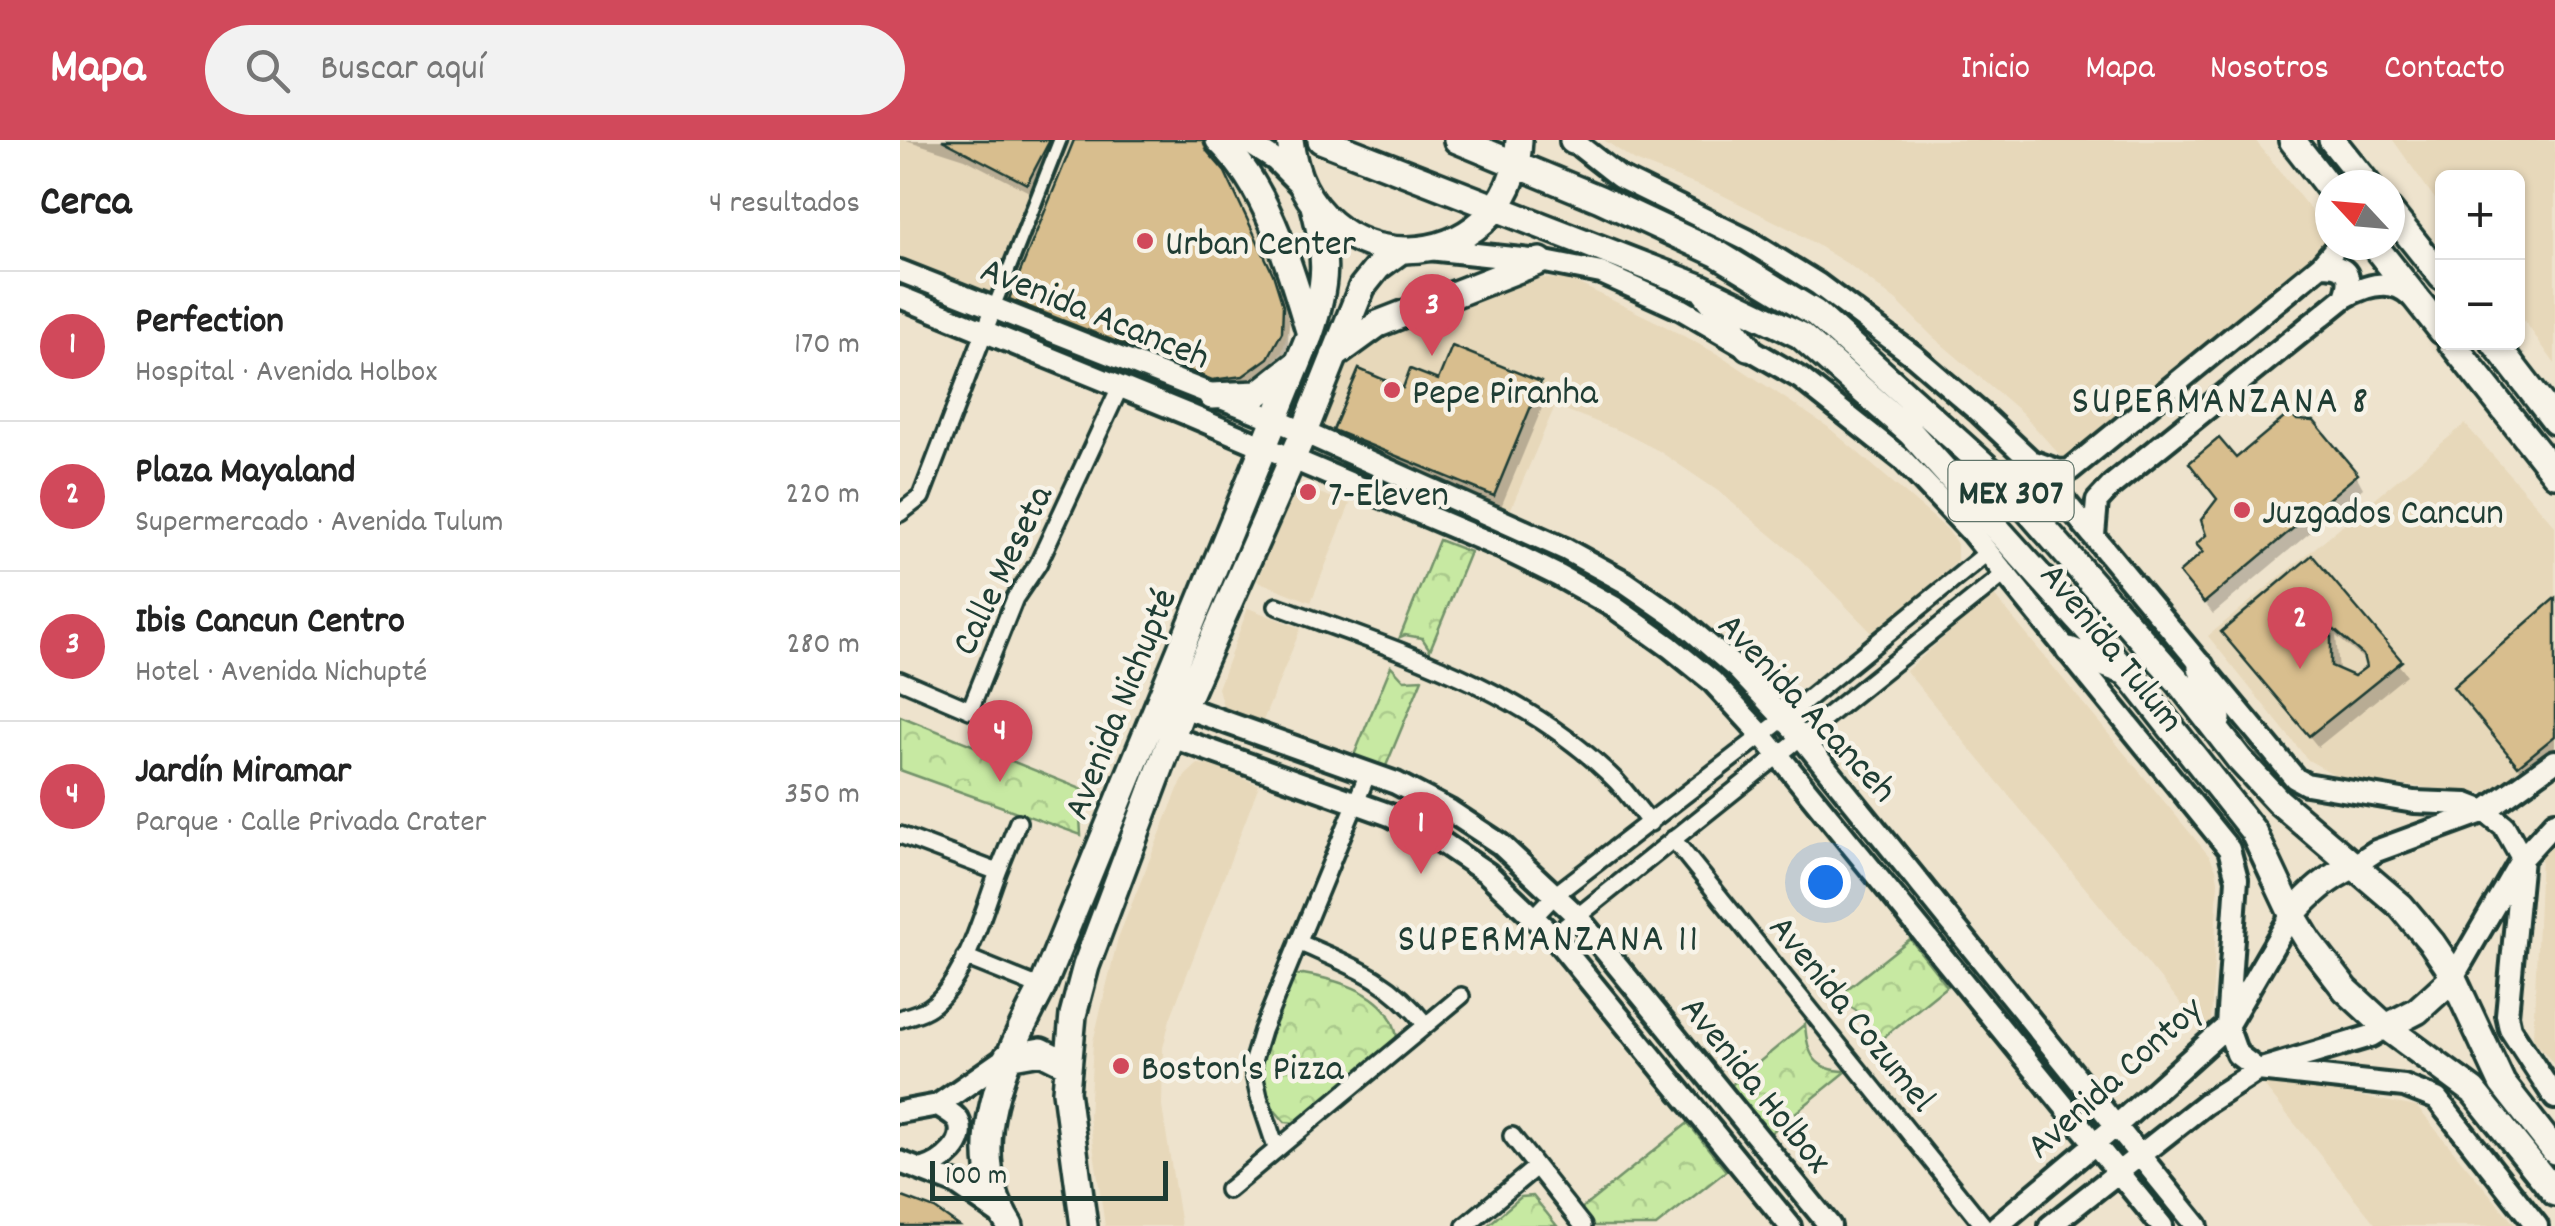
<!DOCTYPE html>
<html lang="es">
<head>
<meta charset="utf-8">
<style>
  body { margin:0; font-family:Dekko,sans-serif; background:#f2f2f2; color:#222 }
  .controls { position:absolute; right:30px; top:30px; display:grid; overflow:hidden; border-radius:15px; box-shadow:0 2px 8px #0004 }
  .controls button { width:90px; height:90px; display:grid; place-items:center; padding:0; border:0; border-bottom:2px solid #e0e0e0; background:#fff; color:#222; font:50px sans-serif }
  .compass { position:absolute; left:1415px; top:30px; width:90px; height:90px; border-radius:50%; background:#fff; box-shadow:0 2px 8px #0004; rotate:296deg }
  .scale { position:absolute; left:30px; bottom:25px; width:238px; box-sizing:border-box; padding-left:10px; border:5px solid #1f3d34; border-top:0; font-size:28px; line-height:35px; white-space:nowrap; color:#1f3d34; -webkit-text-stroke:8px #f7f3e8; paint-order:stroke }
  .you { position:absolute; left:925px; top:742px; width:35px; height:35px; margin:-25px; border:8px solid #fff; border-radius:50%; background:#1a73e8; box-shadow:0 0 0 15px #1a73e833 }
  .badge { display:grid; place-items:center; width:65px; height:65px; border-radius:50%; background:#d1495b; color:#fff; font-size:32px; font-weight:700 }
  .pin { position:absolute; translate:-50% -82px; filter:drop-shadow(0 2px 5px #0008) }
  .pin::after { content:''; position:absolute; top:52px; width:35px; height:30px; background:inherit; clip-path:polygon(0 0,100% 0,50% 100%) }
  .list { margin:0; padding:0; list-style:none }
  h2 { display:flex; justify-content:space-between; align-items:center; height:130px; margin:0; padding:0 40px; font-size:42px }
  h2 small { font-size:32px; font-weight:400; color:#767676 }
  .list li { display:grid; grid-template-columns:65px 1fr auto; gap:30px; align-items:center; box-sizing:border-box; height:150px; padding:0 40px; border-top:2px solid #e0e0e0 }
  .list b { display:block; font-size:38px; white-space:nowrap }
  .list p { margin:0; font-size:32px; white-space:nowrap; color:#767676 }
  .list em { font-size:32px; font-style:normal; color:#767676 }
  .icon { flex:none; width:55px; height:55px; fill:none; stroke:currentColor; stroke-width:2; stroke-linecap:round; stroke-linejoin:round }
  .map { position:relative; flex:none; width:1655px; height:1086px; overflow:hidden }
  header { display:flex; align-items:center; gap:60px; box-sizing:border-box; height:140px; padding:0 50px; background:#d1495b; color:#fff }
  header strong { font-size:48px }
  nav { display:flex; gap:55px; margin-inline-start:auto; font-size:35px }
  .search { width:700px; height:90px; background:#f2f2f2; display:flex; align-items:center; gap:25px; box-sizing:border-box; padding:0 35px; border-radius:55px; color:#767676; font-size:38px }
  main { display:flex }
  aside { flex:1; background:#fff }
  .map>svg:first-child { display:block }
  .built { fill:#e7d8ba }
  .park { fill:url(#park-crowns); stroke:#73936b; stroke-width:2.5 }
  .shadow { fill:#0003; fill-rule:evenodd }
  .building { fill:#d8be8e; stroke:#1f3d34; stroke-width:2.5; fill-rule:evenodd }
  .lines { fill:none; stroke-linecap:round; stroke-linejoin:round }
  .pedestrian-casing { stroke:#1f3d34; stroke-width:19 }
  .minor-casing { stroke:#1f3d34; stroke-width:22 }
  .tertiary-casing { stroke:#1f3d34; stroke-width:28 }
  .primary-casing { stroke:#1f3d34; stroke-width:32 }
  .pedestrian { stroke:#f7f3e8; stroke-width:11 }
  .minor { stroke:#f7f3e8; stroke-width:15 }
  .tertiary { stroke:#f7f3e8; stroke-width:20 }
  .primary { stroke:#f7f3e8; stroke-width:25 }
  .poi-dot { fill:#d1495b; stroke:#f7f3e8; stroke-width:4 }
  .labels { text-anchor:middle; stroke-width:9; stroke-linejoin:round; paint-order:stroke }
  .shield { fill:#f7f3e8; stroke:#60746a; stroke-width:2.5 }
  .shield-label { font-size:35px; font-weight:bold; fill:#1f3d34 }
  .poi-label { font-size:38px; fill:#1f3d34; stroke:#f7f3e8; text-anchor:start }
  .street-label { font-size:38px; fill:#1f3d34; stroke:#f7f3e8 }
  .neighbourhood-label { font-size:40px; letter-spacing:2.5px; fill:#1f3d34; stroke:#f7f3e8 }
</style>
</head>
<body>
<header>
<strong>Mapa</strong>
<div class="search"><svg class="icon" aria-label="search" viewBox="0 0 24 24"><circle cx="10" cy="10" r="6"/><path d="M15 15l6 6"/></svg>Buscar aquí</div>
<nav><a>Inicio</a><a>Mapa</a><a>Nosotros</a><a>Contacto</a></nav>
</header>
<main>
<aside>
<h2>Cerca<small>4 resultados</small></h2>
<ul class="list">
<li><span class="badge">1</span><div><b>Perfection</b><p>Hospital · Avenida Holbox</p></div><em>170 m</em></li>
<li><span class="badge">2</span><div><b>Plaza Mayaland</b><p>Supermercado · Avenida Tulum</p></div><em>220 m</em></li>
<li><span class="badge">3</span><div><b>Ibis Cancun Centro</b><p>Hotel · Avenida Nichupté</p></div><em>280 m</em></li>
<li><span class="badge">4</span><div><b>Jardín Miramar</b><p>Parque · Calle Privada Crater</p></div><em>350 m</em></li>
</ul>
</aside>
<div class="map">
<svg width="1655" height="1086" viewBox="0 0 1655 1086">
  <defs>
    <pattern id="park-crowns" width="20" height="18" patternUnits="userSpaceOnUse" patternTransform="scale(2.5)"><rect width="20" height="18" fill="#c7e9a2"/><path d="M2 6a3 3 0 1 1 6 0M12 15a3 3 0 1 1 6 0" fill="none" stroke="#aac98c"/></pattern>
  </defs>
  <rect width="100%" height="100%" fill="#eee3cd"/>
  <filter id="ink" filterUnits="userSpaceOnUse"><feTurbulence type="fractalNoise" baseFrequency=".01" numOctaves="2"/><feDisplacementMap in="SourceGraphic" scale="20" xChannelSelector="R" yChannelSelector="G"/><feConvolveMatrix kernelMatrix="1 2 1 2 8 2 1 2 1" color-interpolation-filters="sRGB"/></filter>
  <g filter="url(#ink)">
    <!-- built -->
    <path class="built" d="M0,0H312L362,82L382,136L390,185L382,212L360,234L338,244L303,246L0,117Z
      M704,0H1355L1424,87L1429,106L1166,322L1121,272L1032,196L998,162L951,126L894,91L820,54L735,21Z
      M1493,0H1655V224L1618,172V38H1542V69Z
      M643,138L671,140L759,183L823,217L928,287L1048,390L1057,404V421L1029,449L974,495L900,419L818,351L759,311L720,291L655,266L606,380L424,296L421,279L428,260L450,211L465,200L617,143Z
      M1565,284L1655,386V609L1595,654L1444,640L1408,620L1308,496Z
      M402,352L419,353L450,364L411,462L357,441L386,365Z
      M1093,454L1310,717L1316,729L1318,741L1311,881L1306,894L1006,531Z
      M348,468L401,488L360,588L324,570L318,548Z
      M298,624L311,625L359,645L270,879L263,908L262,967L281,1086H205L189,977L193,902L218,798L278,649L286,635Z
      M1655,698V926L1633,898L1641,715Z
      M1357,937L1517,967L1616,1086H1477Z"/>
    <!-- park -->
    <path class="park" d="M539,400L570,412L530,510L522,498L505,495L500,497Z
      M491,526L504,540L522,539L481,638L450,625Z
      M0,576L196,655L180,676L181,695L0,630Z
      M1010,799L1047,846L970,908C974,881 958,866 932,861Z
      M403,834C440,840 491,854 497,897L490,907L396,983L385,982C374,970 363,958 360,941C354,908 378,863 395,836Z
      M905,884C907,914 914,931 947,931L862,1000L823,952Z
      M788,983L826,1031L756,1086H692L680,1070Z
      M633,1056L657,1086H587L621,1057Z"/>
    <!-- shadow -->
    <path class="shadow" d="M6,0H164L135,55L65,19Z
      M177,0H301L331,48L380,150L389,182L388,206L375,231L351,249L321,252L120,172L112,159Z
      M639,244L647,256L601,367L443,303L435,290L504,251Z
      M1336,322L1456,335L1463,348L1313,474L1282,433L1304,414L1319,361Z
      M1412,419L1507,535L1418,607L1324,492ZM1436,496L1468,523L1469,528L1454,539L1439,530Z
      M1655,462V614L1627,637L1564,560Z"/>
    <!-- building -->
    <path class="building" d="M42,0H150L127,44Z
      M174,0H303L307,11L325,32L373,134L383,166L382,192L368,218L343,236L312,240L109,159Z
      M552,206L641,242L594,356L433,290L459,229L503,248L510,229L538,240Z
      M1390,273L1397,280L1414,281L1458,334L1304,463L1279,433L1303,412L1296,404L1306,395L1301,380L1317,359L1289,323L1319,298L1336,318Z
      M1412,415L1502,521L1409,596L1321,492ZM1431,487L1463,515L1466,527L1454,536L1431,526Z
      M1655,458V596L1618,626L1553,547Z
      M0,1056L35,1069L59,1086H0Z"/>
    <g class="lines">
      <defs>
        <path id="pedestrian" d="M94,167L160,0"/>
        <path id="minor" d="M0,373L21,357L94,167
          M377,466C496,510 625,548 716,641C728,654 739,669 750,683
          M0,540L70,570L115,458L138,424L220,247
          M0,695L98,732C83,771 65,843 30,867C22,873 10,875 0,879
          M773,699L1084,1086
          M98,732L118,682
          M635,776L656,754L883,579L1088,412
          M653,796L1107,432
          M398,802C452,826 488,837 526,885
          M65,817L142,848
          M612,996L683,1086
          M376,1008L359,957L352,924L362,891L468,633
          M328,1050L561,856
          M565,1086L636,1027"/>
        <path id="tertiary" d="M344,0L375,20L403,48
          M672,0L719,37L847,100L918,144L1014,216L1080,273L1131,321L1395,638L1406,644L1514,662L1567,664L1585,671L1604,686L1622,718L1607,875L1610,889L1655,958
          M529,109L640,121L701,133L781,169L900,238L1002,319L1072,393L1329,709L1337,739L1327,886L1337,914L1358,930L1504,946L1537,959L1637,1086
          M1421,125C1445,125 1454,133 1445,157
          M0,131L374,279L665,409L725,442L777,478L837,529L902,598L1297,1086
          M0,157L287,274L600,407L659,436L714,467L770,507L812,541L861,594L1262,1086
          M1134,322L1159,331L1170,330L1421,125L1438,105
          M1194,395L1197,361L1212,345L1445,157C1466,145 1492,137 1511,156
          M283,567L496,643L550,671L600,704L676,775L930,1086
          M272,597L490,675L540,701L587,733L653,796L890,1086
          M1453,726L1476,711L1585,671L1655,621
          M1552,839L1622,718L1655,682
          M0,972L38,965L107,917
          M0,1022L57,1044L104,1077
          M24,1029C41,1024 70,1003 58,980C54,974 44,969 38,965
          M1097,1086L1216,986L1327,886L1392,774
          M1150,1086L1305,964L1358,930L1471,896L1486,887"/>
        <path id="primary" d="M319,0C369,49 390,128 410,194
          M390,0C407,150 612,143 619,0
          M421,0L802,148L900,195L1010,292L1234,541L1353,691L1392,774L1409,802L1446,850L1486,887L1573,951L1655,1053
          M557,0L700,59L818,114L915,173L1106,345L1279,542L1339,619L1378,661L1501,766L1532,803L1547,825L1602,943L1655,1011
          M673,0V1
          M1392,0L1430,49
          M1432,0L1468,45
          M1490,72L1542,137
          M1474,105L1542,191
          M805,152L848,207
          M1551,202L1655,334
          M1594,202L1655,281
          M434,216L478,184L640,121
          M312,256L358,254L395,225
          M1169,510L1221,530
          M1301,527L1318,579
          M1392,774C1411,753 1427,738 1453,726
          M1486,887L1517,871L1552,839
          M107,917L141,911L167,924
          M110,1086C60,1009 105,919 142,848L410,194C427,144 428,118 414,66
          M184,1086L166,951L173,875L186,826L283,567L404,292L462,147L478,127L500,111"/>
      </defs>
      <!-- pedestrian casing -->
      <use href="#pedestrian" class="pedestrian-casing"/>
      <!-- minor casing -->
      <use href="#minor" class="minor-casing"/>
      <!-- tertiary casing -->
      <use href="#tertiary" class="tertiary-casing"/>
      <!-- primary casing -->
      <use href="#primary" class="primary-casing"/>
      <!-- pedestrian -->
      <use href="#pedestrian" class="pedestrian"/>
      <!-- minor -->
      <use href="#minor" class="minor"/>
      <!-- tertiary -->
      <use href="#tertiary" class="tertiary"/>
      <!-- primary -->
      <use href="#primary" class="primary"/>
    </g>
  </g>
  <!-- markers -->
  <g class="poi-dot">
    <circle cx="245" cy="101" r="10"/>
    <circle cx="492" cy="250" r="10"/>
    <circle cx="408" cy="352" r="10"/>
    <circle cx="1342" cy="370" r="10"/>
    <circle cx="221" cy="926" r="10"/>
  </g>
  <g class="labels">
    <!-- shield labels -->
    <rect class="shield" x="1048.5" y="321" width="125" height="60" rx="8"/>
    <g class="shield-label">
      <text x="1111" y="363">MEX 307</text>
    </g>
    <!-- poi labels -->
    <g class="poi-label">
      <text x="265" y="114">Urban Center</text>
      <text x="512" y="263">Pepe Piranha</text>
      <text x="428" y="365">7-Eleven</text>
      <text x="1362" y="383">Juzgados Cancun</text>
      <text x="241" y="939">Boston's Pizza</text>
    </g>
    <!-- street labels -->
    <g class="street-label">
      <text transform="translate(196 171) rotate(22)" y="13">Avenida Acanceh</text>
      <text transform="translate(100 429) rotate(-64)" y="13">Calle Meseta</text>
      <text transform="translate(1214 506) rotate(51)" y="13">Avenida Tulum</text>
      <text transform="translate(218 563) rotate(-68)" y="13">Avenida Nichupté</text>
      <text transform="translate(909 566) rotate(47)" y="13">Avenida Acanceh</text>
      <text transform="translate(954 872) rotate(51)" y="13">Avenida Cozumel</text>
      <text transform="translate(1213 936) rotate(-42)" y="13">Avenida Contoy</text>
      <text transform="translate(858 943) rotate(51)" y="13">Avenida Holbox</text>
    </g>
    <!-- neighbourhood labels -->
    <g class="neighbourhood-label">
      <text x="1321" y="272">SUPERMANZANA 8</text>
      <text x="649" y="810">SUPERMANZANA 11</text>
    </g>
  </g>
</svg>
<div class="controls">
<button>+</button>
<button>−</button>
</div>
<svg class="compass" viewBox="-18 -18 36 36"><path d="M0-13l5 13h-10z" fill="#e53935"/><path d="M0 13l5-13h-10z" fill="#767676"/></svg>
<div class="scale">100 m</div>
<div class="you"></div>
<div class="pin badge" style="left:521px;top:734px">1</div>
<div class="pin badge" style="left:1400px;top:529px">2</div>
<div class="pin badge" style="left:532px;top:216px">3</div>
<div class="pin badge" style="left:100px;top:642px">4</div>
</div>
</main>
</body>
</html>
